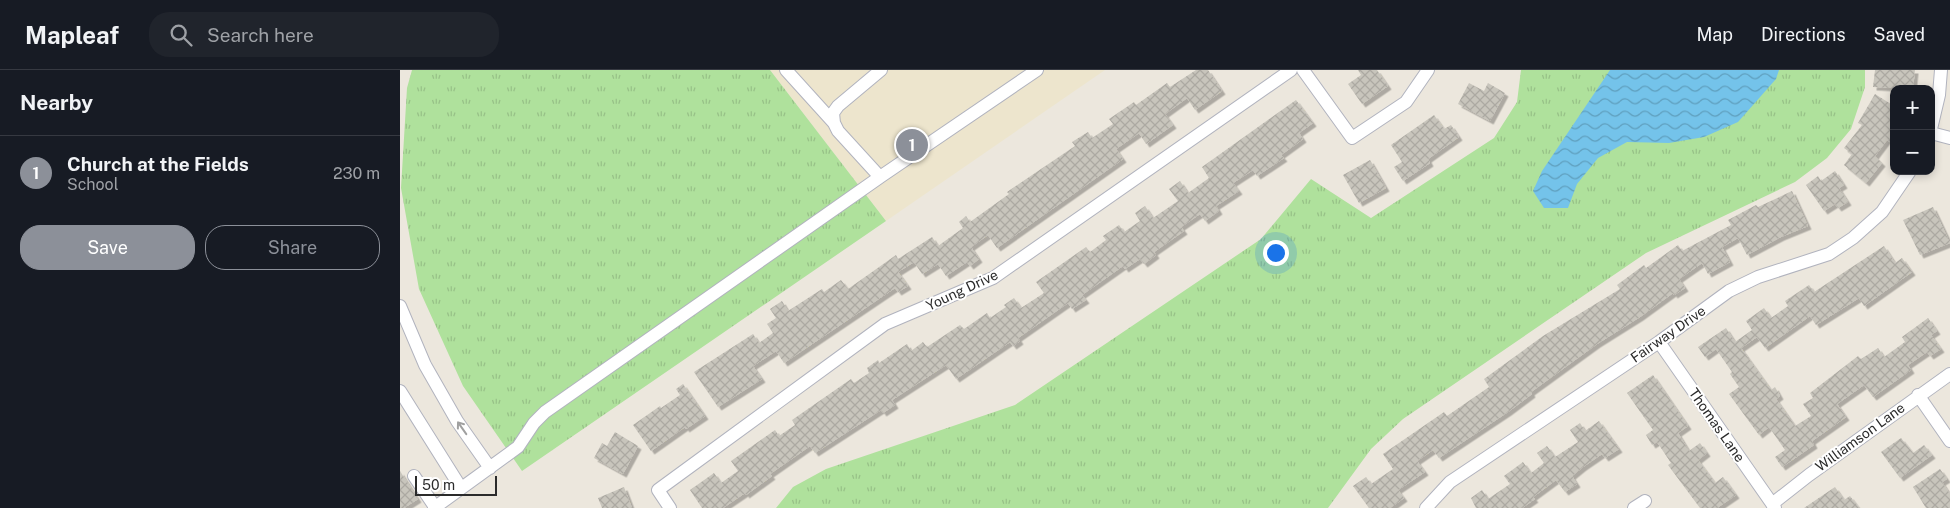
<!DOCTYPE html>
<html lang="en">
<head>
<meta charset="utf-8">
<style>
  body { margin:0; font-family:"Public Sans",sans-serif; background:#20242c; color:#f1f3f6 }
  .controls { position:absolute; right:15px; top:15px; display:grid; overflow:hidden; border-radius:10px; box-shadow:0 2px 8px #0003 }
  .controls button { width:45px; height:45px; display:grid; place-items:center; padding:0; border:0; border-bottom:1px solid #363941; background:#171b24; color:#f1f3f6; font:25px sans-serif }
  .scale { position:absolute; left:15px; bottom:12px; width:82px; box-sizing:border-box; padding-left:5px; border:2px solid #2b2b2b; border-top:0; font-size:14px; line-height:18px; white-space:nowrap; color:#2b2b2b; -webkit-text-stroke:4px #fff; paint-order:stroke }
  .you { position:absolute; left:875px; top:182px; width:18px; height:18px; margin:-12px; border:4px solid #fff; border-radius:50%; background:#1a73e8; box-shadow:0 0 0 8px #1a73e833 }
  .badge { display:grid; place-items:center; width:32px; height:32px; border-radius:50%; background:#8c9099; color:#fff; font-size:16px; font-weight:700 }
  .pin { position:absolute; translate:-50% -50%; border:2px solid #fff; box-shadow:0 1px 5px #0006 }
  .list { margin:0; padding:0; list-style:none }
  h2 { display:flex; justify-content:space-between; align-items:center; height:65px; margin:0; padding:0 20px; font-size:21px }
  h2 small { font-size:16px; font-weight:400; color:#9ea1a6 }
  .list li { display:grid; grid-template-columns:32px 1fr auto; gap:15px; align-items:center; box-sizing:border-box; height:75px; padding:0 20px; border-top:1px solid #363941 }
  .list b { display:block; font-size:19px; white-space:nowrap }
  .list p { margin:0; font-size:16px; white-space:nowrap; color:#9ea1a6 }
  .list em { font-size:16px; font-style:normal; color:#9ea1a6 }
  .actions { display:flex; gap:10px; padding:15px 20px }
  .actions a { flex:1; padding:11px 0; border:1px solid #8c9099; border-radius:20px; text-align:center; font-size:18px; color:#8c9099 }
  .actions .main { background:#8c9099; color:#fff }
  .icon { flex:none; width:28px; height:28px; fill:none; stroke:currentColor; stroke-width:2; stroke-linecap:round; stroke-linejoin:round }
  .map { position:relative; flex:none; width:1550px; height:438px; overflow:hidden }
  header { display:flex; align-items:center; gap:30px; box-sizing:border-box; height:70px; padding:0 25px; background:#171b24; border-bottom:1px solid #363941 }
  header strong { font-size:24px }
  nav { display:flex; gap:28px; margin-inline-start:auto; font-size:18px }
  .search { width:350px; height:45px; background:#20242c; display:flex; align-items:center; gap:12px; box-sizing:border-box; padding:0 18px; border-radius:20px; color:#9ea1a6; font-size:19px }
  main { display:flex }
  aside { flex:1; background:#171b24 }
  .map>svg:first-child { display:block }
  .education { fill:#ede5cd }
  .grass { fill:url(#grass-tufts) }
  .water { fill:url(#water-waves) }
  .building { fill:url(#building-cross-hatch); filter:url(#shadow) }
  .lines { fill:none; stroke-linecap:round; stroke-linejoin:round }
  .minor-casing { stroke:#b1b3be; stroke-width:14 }
  .minor { stroke:#fff; stroke-width:12 }
  .oneway { stroke:#a0a0a0 }
  .labels { text-anchor:middle; stroke-width:4; stroke-linejoin:round; paint-order:stroke }
  .street-label { font-size:14px; fill:#2b2b2b; stroke:#fff }
</style>
</head>
<body>
<header>
<strong>Mapleaf</strong>
<div class="search"><svg class="icon" aria-label="search" viewBox="0 0 24 24"><circle cx="10" cy="10" r="6"/><path d="M15 15l6 6"/></svg>Search here</div>
<nav><a>Map</a><a>Directions</a><a>Saved</a></nav>
</header>
<main>
<aside>
<h2>Nearby<small></small></h2>
<ul class="list">
<li><span class="badge">1</span><div><b>Church at the Fields</b><p>School</p></div><em>230 m</em></li>
</ul>
<div class="actions"><a class="main">Save</a><a>Share</a></div>
</aside>
<div class="map">
<svg width="1550" height="438" viewBox="0 0 1550 438">
  <defs>
    <pattern id="grass-tufts" width="24" height="20" patternUnits="userSpaceOnUse" patternTransform="scale(1.25)"><rect width="24" height="20" fill="#afe19c"/><path d="M3 7l-1-3M5 7V3M7 7l1-3M15 17l-1-3M17 17v-4M19 17l1-3" fill="none" stroke="#97c187"/></pattern>
    <pattern id="water-waves" width="16" height="10" patternUnits="userSpaceOnUse" patternTransform="scale(1.25)"><rect width="16" height="10" fill="#74c3ea"/><path d="M0 5q4-4 8 0t8 0" fill="none" stroke="#5f9fbe"/></pattern>
    <pattern id="building-cross-hatch" width="8" height="8" patternUnits="userSpaceOnUse" patternTransform="scale(1.25)"><rect width="8" height="8" fill="#c8c5bc"/><path d="M0 0l8 8M0 8l8-8" fill="none" stroke="#aca9a2"/></pattern>
    <filter id="shadow"><feDropShadow dx="3.5" dy="3.5" stdDeviation="0" flood-color="#0004"/></filter>
  </defs>
  <rect width="100%" height="100%" fill="#ece7dd"/>
  <!-- education -->
  <path class="education" d="M370,0H705L486,151Z"/>
  <!-- grass -->
  <path class="grass" d="M12,0H370L486,151L122,401L63,316L19,219L1,118L7,18Z
    M1121,0H1465V17L1451,59L1427,88L1395,112L1246,183L1003,349L971,379L928,438H376L393,417L426,399L615,335L861,169L911,109L971,148L1094,68L1117,32Z"/>
  <!-- water -->
  <path class="water" d="M1210,0H1379L1376,9L1338,52L1304,67L1269,73L1227,72L1198,88L1177,114L1168,138H1144L1133,121L1142,101Z"/>
  <!-- building -->
  <path class="building" d="M796,0H808L822,21L795,40L787,28L765,44L773,55L746,74L739,63L716,79L723,89L597,178L588,165L571,177L579,189L570,196L567,192L546,206L538,194L522,204L514,192L498,202L508,216L498,222L495,218L384,293L376,281L353,296L362,309L318,337L294,302L353,264L359,273L373,263L367,254L376,248L370,239L382,231L388,241L422,219L424,222L441,210L448,219L496,185L498,189L532,167L538,176L563,158L559,152L566,146L570,152L609,124L607,122L675,76L672,72L688,62L692,68L713,54L709,49L734,32L736,35L767,13L770,17Z
    M958,0H977L988,16L962,34L948,14L961,5Z
    M1475,0H1515L1513,19L1473,17Z
    M1069,13L1084,21L1088,13L1105,23L1090,51L1058,34Z
    M1475,24L1494,36V75L1487,70L1475,86L1482,93L1466,113L1444,95L1452,84L1444,78L1462,55L1458,53Z
    M896,30L913,53L899,63L903,69L881,85L884,88L857,106L853,100L833,113L839,121L816,136L819,141L805,151L800,144L781,157L784,161L754,182L756,185L744,194L740,189L725,199L723,196L682,225L686,230L672,239L668,233L618,268L620,271L613,276L610,272L556,309L546,295L492,330L495,335L483,343L481,340L415,383L410,376L370,404L372,406L346,425L345,423L323,438H302L290,420L314,403L321,413L338,401L331,391L375,360L379,366L395,355L392,350L451,309L454,313L469,303L467,298L478,290L479,293L507,274L511,281L523,272L527,277L560,255L564,259L587,243L590,248L606,237L604,235L614,228L621,238L644,223L636,212L686,177L690,182L706,170L703,166L719,155L724,162L740,151L735,143L745,136L753,148L778,131L769,119L780,111L788,123L809,108L802,97Z
    M1034,45L1044,59L1051,55L1059,67L1028,89L1030,93L1003,111L994,97L1002,92L991,75Z
    M970,90L986,118L959,133L943,105Z
    M1435,101L1444,115L1439,118L1448,132L1438,138L1435,134L1424,141L1406,115L1418,106L1421,111Z
    M1392,121L1408,156L1381,167L1347,185L1338,168L1322,177L1330,192L1308,204L1302,193L1279,209L1285,218L1274,225L1273,223L1240,247L1197,274L1131,322L1132,324L1108,342L1039,388L1033,380L1017,391L1025,402L998,420L1004,428L990,438H969L953,416L966,407L971,414L993,399L983,384L1044,342L1047,346L1089,317L1084,309L1143,266L1220,219L1217,215L1244,195L1246,198L1278,175L1282,181L1331,155L1328,150L1356,135L1358,137Z
    M1533,137L1550,173L1520,185L1503,150Z
    M1484,176L1495,193L1502,188L1512,202L1464,236L1459,228L1416,255L1410,246L1365,278L1357,267L1341,278L1371,320L1375,317L1380,326L1376,329L1395,356L1411,346L1403,334L1413,328L1410,323L1458,286L1461,289L1478,278L1484,287L1505,272L1502,267L1528,248L1537,261L1531,265L1541,279L1530,286L1527,282L1508,295L1511,300L1473,327L1464,315L1437,334L1446,347L1412,371L1414,375L1382,397L1375,387L1385,380L1369,357L1359,365L1329,324L1339,317L1330,304L1332,302L1316,279L1305,287L1298,277L1326,258L1335,272L1352,260L1346,251L1364,238L1371,248L1388,236L1385,231L1409,215L1414,222Z
    M1253,305L1288,356L1278,363L1289,381L1300,373L1307,383L1298,390L1315,413L1323,407L1336,425L1317,438H1300L1268,395L1271,393L1257,372L1252,375L1246,365L1253,360L1227,323Z
    M283,314L305,346L286,359L285,357L251,381L233,355L260,336L261,338L280,325L276,319Z
    M1199,351L1219,379L1205,388L1202,384L1183,397L1172,406L1177,414L1165,422L1156,410L1133,427L1135,429L1122,438H1076L1071,428L1082,420L1088,429L1110,414L1104,406L1123,392L1131,403L1144,393L1137,383L1147,376L1155,387L1178,372L1170,360L1180,353L1185,361Z
    M215,362L238,376L223,404L194,388L202,373L207,376Z
    M1501,368L1513,383L1524,375L1532,385L1500,408L1481,382Z
    M1540,399L1547,409L1542,412L1550,424V438H1526L1513,417Z
    M0,401L18,429L4,438H0Z
    M224,417L232,438H202L198,428Z
    M1435,417L1444,430L1450,426L1459,438H1404Z"/>
  <g class="lines">
    <defs>
      <path id="minor" d="M386,0L434,53
        M481,0L438,36L433,43L434,53L438,61L480,107L637,0
        M903,0L952,68L1006,32L1028,0
        M1531,59L1539,25L1541,0
        M1531,63L1550,68
        M0,236L25,295L57,351L90,398
        M1259,272L1375,438
        M0,321L61,418
        M1518,325L1550,371
        M14,406L35,437
        M1372,434L1409,405L1550,304
        M34,438L118,377L134,353L145,342L480,107
        M270,438L258,420L485,254L593,208L891,0
        M1026,438L1050,412L1259,272L1329,221L1358,207L1429,184L1453,168L1482,142L1510,101
        M1234,438L1245,431"/>
    </defs>
    <!-- minor casing -->
    <use href="#minor" class="minor-casing"/>
    <!-- minor -->
    <use href="#minor" class="minor"/>
  </g>
  <!-- one-way arrows -->
  <defs><path id="oneway-shaft" d="M-6 0H5M1.5-3L5.5 0L1.5 3" fill="none" stroke-width="1.6" stroke-linecap="round" stroke-linejoin="round" transform="scale(1.25)"/></defs>
  <use class="oneway" href="#oneway-shaft" transform="translate(62 358) rotate(-125)"/>
  <g class="labels">
    <!-- street labels -->
    <g class="street-label">
      <text transform="translate(562 220) rotate(-25)" y="5">Young Drive</text>
      <text transform="translate(1268 264) rotate(-35)" y="5">Fairway Drive</text>
      <text transform="translate(1317 355) rotate(55)" y="5">Thomas Lane</text>
      <text transform="translate(1460 367) rotate(-36)" y="5">Williamson Lane</text>
    </g>
  </g>
</svg>
<div class="controls">
<button>+</button>
<button>−</button>
</div>
<div class="scale">50 m</div>
<div class="you"></div>
<div class="pin badge" style="left:512px;top:75px">1</div>
</div>
</main>
</body>
</html>
